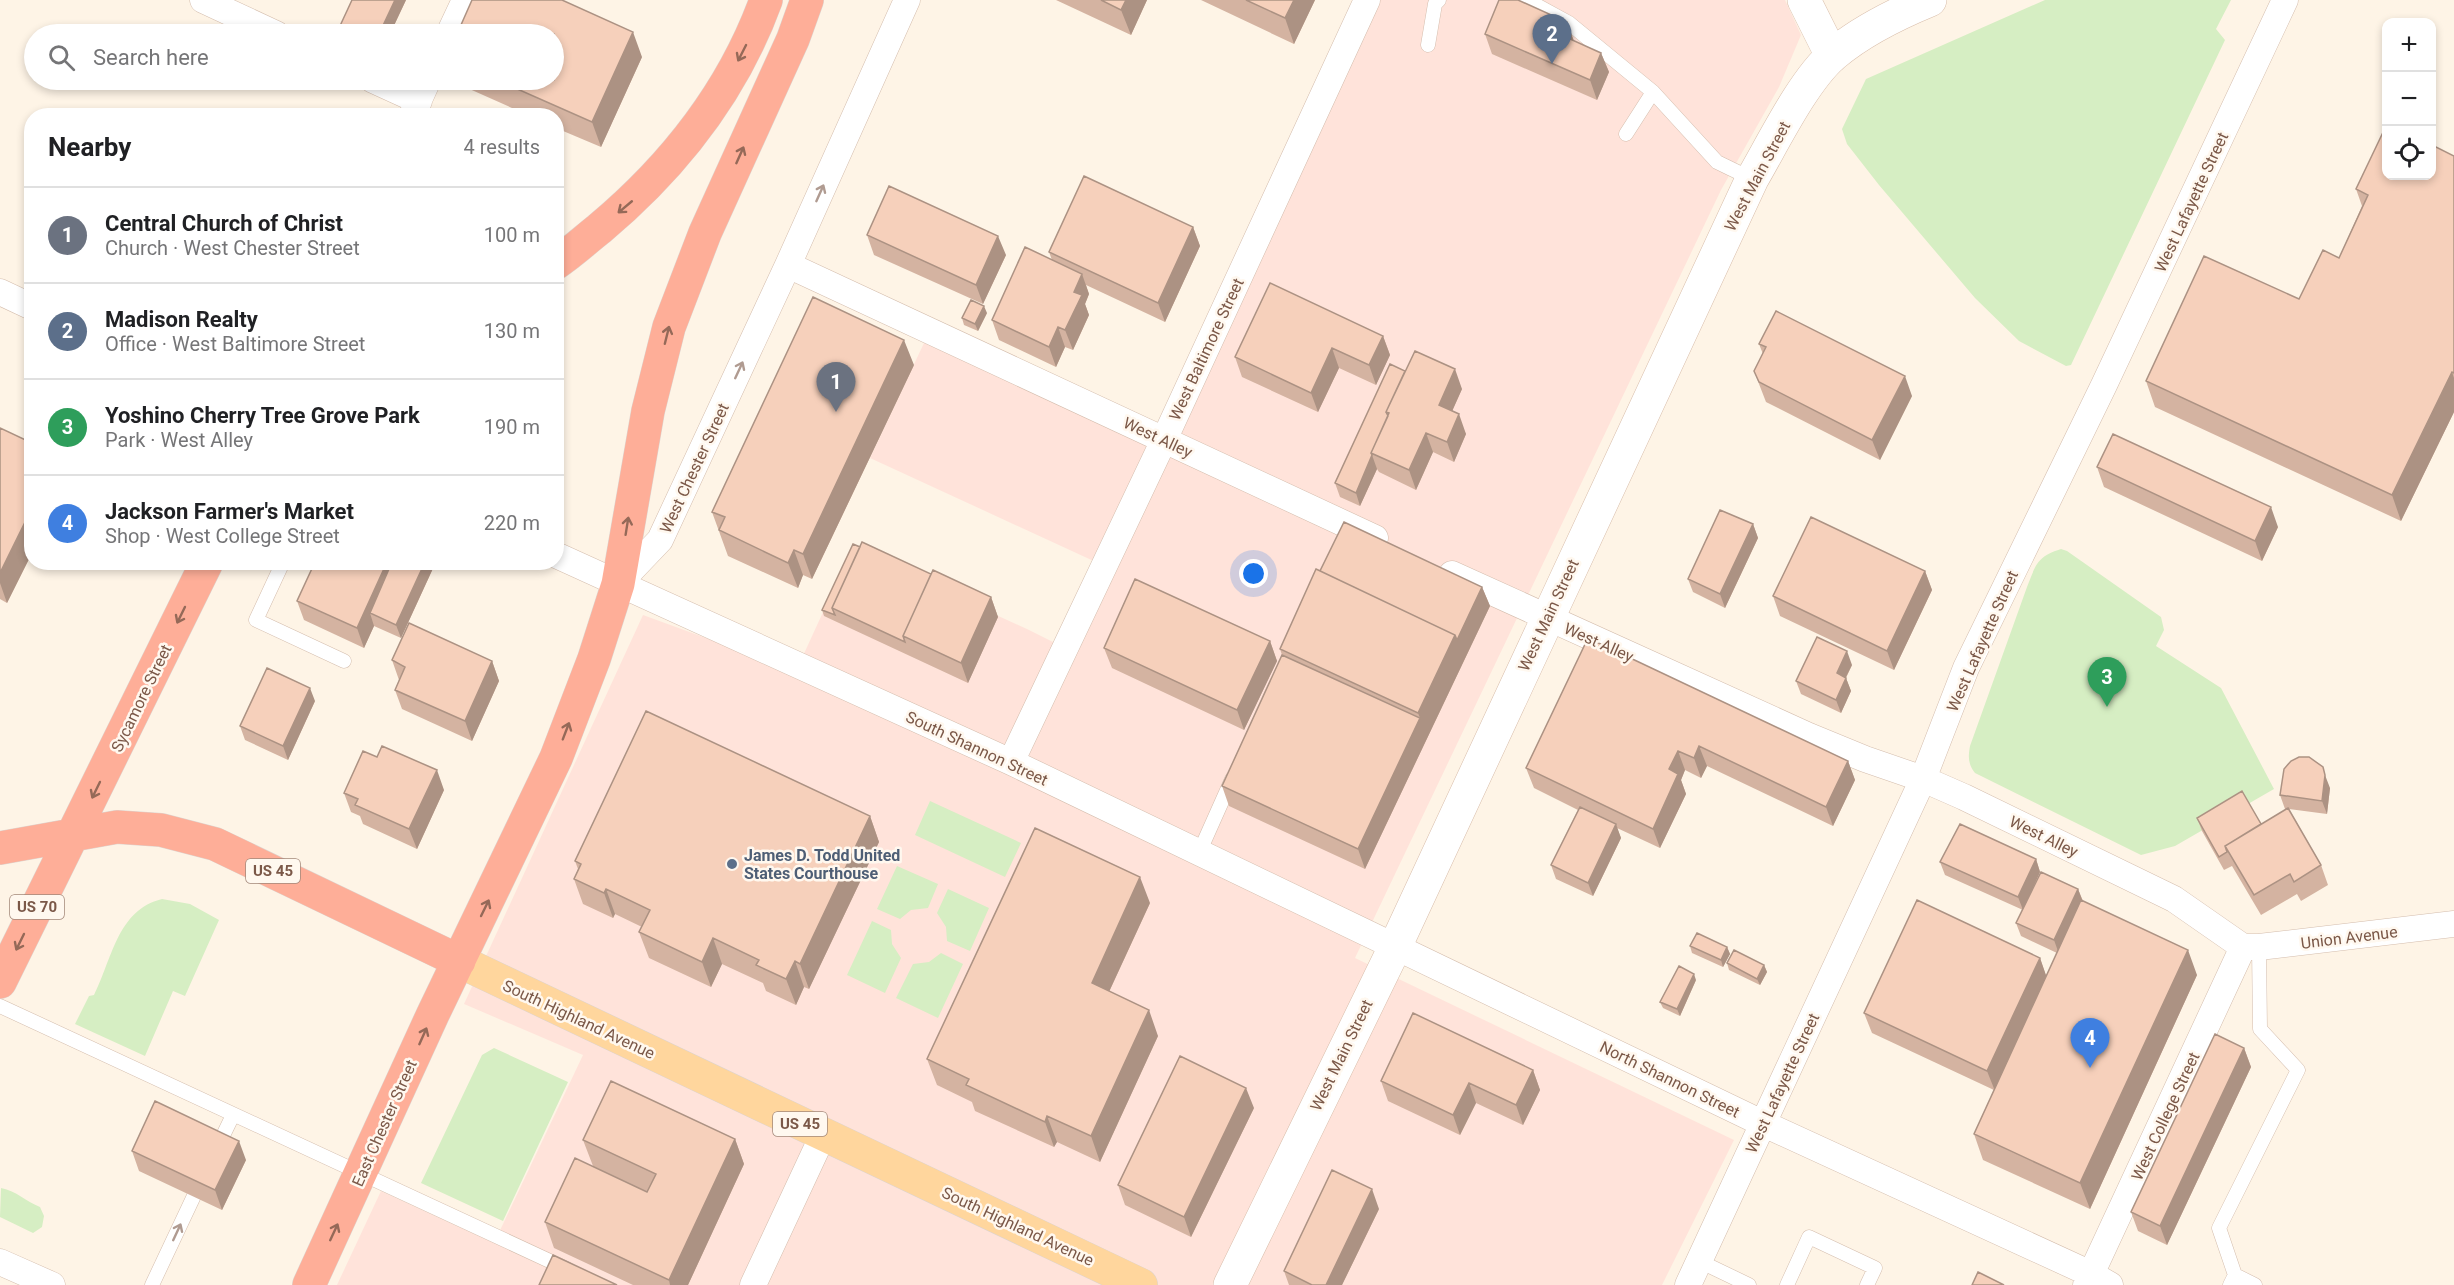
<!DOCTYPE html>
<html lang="en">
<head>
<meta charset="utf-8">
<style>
  body { margin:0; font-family:Roboto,sans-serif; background:#f2f2f2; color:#202124 }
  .controls { position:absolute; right:18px; top:18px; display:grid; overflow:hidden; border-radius:12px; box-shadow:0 3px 9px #0003 }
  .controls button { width:54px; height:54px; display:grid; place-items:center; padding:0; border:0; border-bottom:2px solid #e0e0e0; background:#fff; color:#202124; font:30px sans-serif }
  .you { position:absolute; left:1254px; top:574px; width:21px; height:21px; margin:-15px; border:4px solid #fff; border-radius:50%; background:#1a73e8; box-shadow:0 0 0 9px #1a73e833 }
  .badge { display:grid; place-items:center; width:39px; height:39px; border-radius:50%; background:#ea580c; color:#fff; font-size:20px; font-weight:700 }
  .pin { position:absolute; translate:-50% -50px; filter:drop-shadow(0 2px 3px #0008) }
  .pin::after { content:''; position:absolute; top:32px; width:21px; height:18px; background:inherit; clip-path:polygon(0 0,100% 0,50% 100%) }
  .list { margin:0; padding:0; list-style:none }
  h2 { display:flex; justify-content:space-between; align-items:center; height:78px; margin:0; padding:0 24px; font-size:26px }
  h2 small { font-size:20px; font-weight:400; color:#757577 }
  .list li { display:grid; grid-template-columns:39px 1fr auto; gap:18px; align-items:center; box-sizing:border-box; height:96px; padding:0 24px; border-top:2px solid #e0e0e0 }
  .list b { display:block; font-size:22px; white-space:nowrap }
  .list p { margin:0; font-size:20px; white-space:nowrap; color:#757577 }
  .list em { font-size:20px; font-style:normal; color:#757577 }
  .icon { flex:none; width:33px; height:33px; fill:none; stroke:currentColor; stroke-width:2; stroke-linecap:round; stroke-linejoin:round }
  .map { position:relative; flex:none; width:2454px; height:1285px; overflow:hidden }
  .search { position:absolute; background:#fff; box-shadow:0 3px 9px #0003; left:24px; top:24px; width:540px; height:66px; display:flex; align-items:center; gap:15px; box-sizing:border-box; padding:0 21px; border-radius:33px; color:#757577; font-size:22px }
  .panel { position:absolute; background:#fff; box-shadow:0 3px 9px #0003; left:24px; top:108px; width:540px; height:462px; border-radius:24px }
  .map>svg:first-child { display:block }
  .commercial { fill:#ffe3da }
  .green { fill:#d6eec3 }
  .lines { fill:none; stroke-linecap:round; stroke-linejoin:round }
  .lane-casing { stroke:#d4bdad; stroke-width:15 }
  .street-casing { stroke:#d4bdad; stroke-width:27 }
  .secondary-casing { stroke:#d8bdaa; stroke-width:34 }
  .primary-casing { stroke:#ddd4cf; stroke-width:34 }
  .highway-casing { stroke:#ddd4cf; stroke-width:34 }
  .lane { stroke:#fff; stroke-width:14 }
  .street { stroke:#fff; stroke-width:26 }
  .secondary { stroke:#fff; stroke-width:33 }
  .primary { stroke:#ffd69d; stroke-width:33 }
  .highway { stroke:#feae98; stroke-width:33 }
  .wall { fill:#d4b3a1 }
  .shaded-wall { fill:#ac9283 }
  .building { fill:#f6d0bb; stroke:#ac9283; stroke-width:1.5 }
  .oneway { stroke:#956958 }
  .oneway2 { stroke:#b09b91 }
  .service-dot { fill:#5c6f8a; stroke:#fff8ef; stroke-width:2 }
  .labels { text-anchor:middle; stroke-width:5; stroke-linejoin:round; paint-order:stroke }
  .shield { fill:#fff8ef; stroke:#a3887a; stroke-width:1.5 }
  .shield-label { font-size:15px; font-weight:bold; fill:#7b5848 }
  .street-label { font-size:16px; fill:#7b5848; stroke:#fff8ef }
  .service-label { font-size:16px; font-weight:bold; fill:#4e5e75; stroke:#fff8ef; text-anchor:start }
</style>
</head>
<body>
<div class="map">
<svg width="2454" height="1285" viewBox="0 0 2454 1285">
  <rect width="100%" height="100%" fill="#fef4e6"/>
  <!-- commercial -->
  <path class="commercial" d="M1380,0H1785L1801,35L1779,87L1721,190L1355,958L1734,1140L1662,1285H337L381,1191L494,1243L583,1055L464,1004L643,615L796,671L852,549L1027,629L1073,652L1111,569L870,458L924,343L1172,450Z"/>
  <!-- green -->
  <path class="green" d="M2045,0H2231L2216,29L2225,40L2071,365L2066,366L2019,341L1975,298L1879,185L1847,144L1842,129L1866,79Z
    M2061,549L2067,551L2161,617L2164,630L2156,646L2221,688L2274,789L2175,846L2141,855L1975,773C1968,764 1968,757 1970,746L2027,587C2036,565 2036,557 2061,549Z
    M930,801L1021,843L1005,877L915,835Z
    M897,866L938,884L928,908L911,910L900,919L877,909Z
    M948,889L989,908L970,951L947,941L946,927L937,913Z
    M162,899L190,904L219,920L185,996L173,991L145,1056L75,1024L89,996L94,995C112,960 117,910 162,899Z
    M872,921L891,930L892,944L901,958L885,993L847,975Z
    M941,953L963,964L938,1018L896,998L913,964L929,962Z
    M494,1048L568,1082L503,1221L421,1183L482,1055Z
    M1,1188C17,1191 25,1201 40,1207L44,1216L42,1227L33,1233L0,1217Z"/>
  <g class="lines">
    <defs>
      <path id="lane" d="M1527,0L1569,23L1653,92L1717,162L1752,179
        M1428,45L1435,4L1439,0
        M1626,134L1653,92
        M283,562L256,620L344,661
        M1199,853L1232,779
        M0,1006L567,1269
        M216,1150L233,1115
        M1699,1261L1749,1285
        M2235,1275L2255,1285
        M152,1285L201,1181
        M1787,1285L1809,1237L1875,1268L1867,1285
        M2230,1285L2235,1275L2219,1228L2298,1070L2260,1029L2259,947"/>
      <path id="street" d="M203,0L276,34
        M449,34L465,0
        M373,80L419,101
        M412,115L428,80
        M788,265L1375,538
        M0,292L32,307
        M556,555L1011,762L1764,1124L2091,1274L2110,1285
        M1452,574L1809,736L1865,759L1923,779L1964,797L2174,899L2243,947H2259L2454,924
        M618,584L660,540L788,265L907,0
        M1011,762L1164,440L1367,0
        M0,1262L52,1285
        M753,1285L823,1135
        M1688,1285L1923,779L1966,668L2104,385L2285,0
        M2086,1285L2243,947"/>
      <path id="secondary" d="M1804,0L1832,56
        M1230,1285L1395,947L1752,179C1773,143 1803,81 1833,55C1861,31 1896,14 1930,0"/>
      <path id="primary" d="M459,961L1141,1285"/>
      <path id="highway" d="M556,263C571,253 585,240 599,229C673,167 733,91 766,0
        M0,848L117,827L161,830L215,844L459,961
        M0,982L207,562
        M309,1285L433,1014L556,758L594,659L618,584L648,411L669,327L705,233L793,39L807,0"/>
    </defs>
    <!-- lane casing -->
    <use href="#lane" class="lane-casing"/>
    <!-- street casing -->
    <use href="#street" class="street-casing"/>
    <!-- secondary casing -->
    <use href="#secondary" class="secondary-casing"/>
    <!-- primary casing -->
    <use href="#primary" class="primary-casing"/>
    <!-- highway casing -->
    <use href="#highway" class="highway-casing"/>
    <!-- lane -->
    <use href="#lane" class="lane"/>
    <!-- street -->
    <use href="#street" class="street"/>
    <!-- secondary -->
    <use href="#secondary" class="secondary"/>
    <!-- primary -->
    <use href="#primary" class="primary"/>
    <!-- highway -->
    <use href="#highway" class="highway"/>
  </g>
  <!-- wall -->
  <path class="wall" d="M352,0H406L390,34H341L339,28Z
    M1056,0H1147L1131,35Z
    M1201,0H1315L1294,44Z
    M1567,22L1574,41L1601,53L1609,72L1597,100L1492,54L1485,34Z
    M642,57L601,147L556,128V116H530L456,83L455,80H554Z
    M2454,156V412L2401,521L2155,407L2146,381L2299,299L2339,258L2362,206L2356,189Z
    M1193,227L1200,246L1165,322L1086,285L1089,294L1085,304L1089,315L1073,350L1065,347L1056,367L999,340L992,320L1052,260L1049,252Z
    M867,235L1006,255L983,304L874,255Z
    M987,313L978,331L964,325L962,318Z
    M1383,336L1390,355L1376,385L1339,368L1318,412L1242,377L1235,357Z
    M1759,344L1912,396L1880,460L1766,402L1754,371L1763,354Z
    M914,365L812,579L803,575L798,588L728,556L712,512Z
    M1405,371L1462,389L1452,411L1466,434L1454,462L1433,452L1416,490L1379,472L1377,469L1360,506L1340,497L1335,483Z
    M0,428L32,443V553L7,603L0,599Z
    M2097,467L2278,527L2262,561L2104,487Z
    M1753,524L1758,538L1725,608L1693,592L1688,579Z
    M435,564L401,638L374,626L364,648L304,620L297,601Z
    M1320,571L1482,587L1490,606L1365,869L1229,806L1222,786L1282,655L1280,649Z
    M1925,571L1932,590L1894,670L1780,616L1773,596Z
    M991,597L998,617L968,683L824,616L822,610Z
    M1588,638L1848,761L1855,780L1833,826L1707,766L1701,778L1685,770L1681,780L1686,794L1660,848L1617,828L1621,838L1593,896L1556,879L1551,865L1578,810L1534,788L1526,768Z
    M1270,641L1277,661L1244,730L1112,668L1104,648Z
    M392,660L492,661L499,681L472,741L402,709L395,690L399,680Z
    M1852,665L1846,678L1851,691L1841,713L1801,694L1796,681Z
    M315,701L288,760L245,740L240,726Z
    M2330,788L2327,814L2289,809L2321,865L2328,885L2301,901L2297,894L2261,915L2232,866L2224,870L2202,831L2197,818L2261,824L2287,809H2285L2280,795Z
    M444,790L417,849L363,824L360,816L351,812L344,793Z
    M870,816L879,842L809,989L804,987L796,1005L766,991L763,983L722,964L711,987L649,958L639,932L642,927L615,914L613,918L583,904L574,879L578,869L575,861Z
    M2036,859L2040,872L2025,906L2078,889L2083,901L2197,975L2090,1209L1983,1160L1974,1134L1994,1090L1872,1033L1864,1013L2040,958L2046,976L2057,953L2021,936L2016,923L2023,910L1945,875L1940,862Z
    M1150,903L1109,992L1158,1036L1100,1162L1057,1142L1054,1147L975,1111L972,1102L937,1085L927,1059Z
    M1690,946L1727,947L1730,954L1723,967L1692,953Z
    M1727,963L1764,965L1767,972L1760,985L1729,970Z
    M1696,980L1680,1016L1663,1008L1660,1002Z
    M2244,1048L2251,1067L2167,1245L2138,1231L2131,1212Z
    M1533,1070L1540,1090L1523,1125L1476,1103L1460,1135L1388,1101L1381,1081Z
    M1254,1108L1191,1237L1125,1205L1118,1185Z
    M735,1139L744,1164L688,1285H633L554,1248L545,1222L593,1166L583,1140Z
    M132,1151L246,1160L222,1210L139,1171Z
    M1379,1209L1342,1285H1289L1284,1271Z"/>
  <!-- shaded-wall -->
  <path class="shaded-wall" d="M395,0H406L390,34H379Z
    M1126,0H1147L1131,35L1121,10Z
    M1294,0H1315L1294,44L1285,18Z
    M1567,22L1574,42L1561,35Z
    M633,32L642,57L601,147L592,122Z
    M1601,53L1609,72L1597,100L1590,80Z
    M1193,227L1200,246L1165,322L1158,303Z
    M998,236L1006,255L983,304L976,285Z
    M1082,274L1089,294L1085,304L1089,315L1073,350L1065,330L1074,292Z
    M984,306L987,313L978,331L975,324Z
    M1058,327L1065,347L1056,367L1049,347Z
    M1383,336L1390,355L1376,385L1369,365Z
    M904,340L914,365L812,579L803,554Z
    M1332,348L1339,368L1318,412L1311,393Z
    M1455,369L1462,389L1446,425L1439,405Z
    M2452,372L2454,378V412L2401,521L2392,495Z
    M1905,376L1912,396L1880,460L1872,440Z
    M1459,414L1466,434L1454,462L1447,442Z
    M1426,433L1433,452L1416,490L1409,470Z
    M1372,455L1377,469L1360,506L1356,493Z
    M2271,507L2278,527L2262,561L2255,541Z
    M32,508V553L7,603L0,583V573Z
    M1753,524L1758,538L1725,608L1720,594Z
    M794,550L803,575L798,588L788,563Z
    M387,562H403L370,613L374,626L364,648L357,628Z
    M425,562H435V564L401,638L396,625Z
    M1925,571L1932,590L1894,670L1887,651Z
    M1482,587L1490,606L1365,869L1358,849L1420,718L1418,713L1455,635Z
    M991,597L998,617L968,683L961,663Z
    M1270,641L1277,661L1244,730L1237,710Z
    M1847,651L1852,665L1841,687L1837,673Z
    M492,661L499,681L472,741L465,721Z
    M1846,678L1851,691L1841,713L1836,700Z
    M310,688L315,701L288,760L283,746Z
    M1699,746L1707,766L1701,778L1694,758Z
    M1678,751L1685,770L1681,780L1686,794L1660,848L1653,829L1669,769Z
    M1848,761L1855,780L1833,826L1826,807Z
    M437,770L444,790L417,849L409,829Z
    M2325,775L2330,788L2327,814L2322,801Z
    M870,816L879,842L809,989L800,964Z
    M1616,824L1621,838L1593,896L1588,883Z
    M2036,859L2040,872L2023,910L2018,897Z
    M1140,877L1150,903L1101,1009L1092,983Z
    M606,889L615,914L613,918L604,893Z
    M2078,889L2083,902L2059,954L2054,940Z
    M713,938L722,964L711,987L702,962Z
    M1727,947L1730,954L1723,967L1721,960Z
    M2188,950L2197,975L2090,1209L2080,1183Z
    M2040,958L2047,978L1995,1091L1987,1071Z
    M795,961L804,987L796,1005L786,979Z
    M1764,965L1767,972L1760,985L1757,979Z
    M1694,974L1696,980L1680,1016L1677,1009Z
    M1149,1010L1158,1036L1100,1162L1091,1136Z
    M2244,1048L2251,1067L2167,1245L2160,1226Z
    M1533,1070L1540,1090L1523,1125L1516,1105Z
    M1469,1083L1476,1103L1460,1135L1453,1115Z
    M1246,1088L1254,1108L1191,1237L1184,1217Z
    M1047,1116L1057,1142L1054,1147L1045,1122Z
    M735,1139L744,1164L688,1285H670L669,1280Z
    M239,1141L246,1160L222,1210L215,1190Z
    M1372,1189L1379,1209L1342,1285H1326Z"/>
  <!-- building -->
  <path class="building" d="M352,0H395L379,34H353L339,28Z
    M472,0H562L633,32L592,122L497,80H554V34H457Z
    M1101,0H1126L1121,10Z
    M1246,0H1294L1285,18Z
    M1499,0H1518L1567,22L1561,35L1601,53L1590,80L1485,34Z
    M2386,126V176H2432V145L2454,156V373L2452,372L2392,495L2146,381L2204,256L2299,299L2323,250L2339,258L2368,195L2356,189Z
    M1084,176L1193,227L1158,303L1049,252Z
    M889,186L998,236L976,285L867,235Z
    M1025,247L1082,274L1074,292L1082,295L1065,330L1058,327L1049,347L992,320Z
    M1270,283L1383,336L1369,365L1332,348L1311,393L1235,357Z
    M813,297L904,340L803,554L794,550L788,563L719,530L725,517L712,512Z
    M971,300L984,306L975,324L962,318Z
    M1776,311L1905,376L1872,440L1759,382L1754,371L1766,347L1759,344Z
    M1415,351L1455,369L1439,405L1459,414L1447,442L1426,433L1409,470L1371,453L1389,413L1386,412Z
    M1390,364L1405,371L1386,412L1388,416L1371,453L1372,455L1356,493L1335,483Z
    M0,428L32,443V487L29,491L32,492V508L0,573Z
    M2113,434L2271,507L2255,541L2097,467Z
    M1720,510L1753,524L1720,594L1688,579Z
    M1811,517L1925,571L1887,651L1773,596Z
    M1344,522L1482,587L1457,640L1455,635L1320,571Z
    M862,542L931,574L903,636L905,642L832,608Z
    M853,544L860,547L832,608L835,615L822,610Z
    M315,562H387L357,628L297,601Z
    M392,562H425L396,625L370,613Z
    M1316,569L1455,635L1418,713L1280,649Z
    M933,570L991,597L961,663L903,636Z
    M1135,579L1270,641L1237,710L1104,648Z
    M409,623L492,661L465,721L395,690L405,667L392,660Z
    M1817,637L1847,651L1837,673L1846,678L1836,700L1796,681Z
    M1588,638L1848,761L1826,807L1699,746L1694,758L1678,751L1669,769L1678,774L1653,829L1526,768Z
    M1282,655L1420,718L1358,849L1222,786Z
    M267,668L310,688L283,746L240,726Z
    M646,711L870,816L800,964L795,961L786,979L756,965L759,960L713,938L702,962L639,932L650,910L606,889L604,893L574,879L581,864L575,861Z
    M382,746L437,770L409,829L355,805L358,799L344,793L363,751L377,757Z
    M2299,757H2309L2323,767L2325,775L2322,801L2280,795L2284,769L2291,761Z
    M2242,791L2261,824L2225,846L2227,852L2219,857L2197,818Z
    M1580,807L1616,824L1588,883L1551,865Z
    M2288,808L2321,865L2294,882L2290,874L2254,895L2225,846Z
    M1960,824L2036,859L2018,897L1940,862Z
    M1035,828L1140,877L1092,983L1149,1010L1091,1136L1047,1116L1045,1122L966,1085L969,1079L927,1059Z
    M2041,872L2078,889L2054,940L2016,923Z
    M1917,900L2040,958L1987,1071L1864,1013Z
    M2081,900L2188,950L2080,1183L1974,1134Z
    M1697,933L1727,947L1721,960L1690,946Z
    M1734,950L1764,965L1757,979L1727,963Z
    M1679,966L1694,974L1677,1009L1660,1002Z
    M1413,1013L1533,1070L1516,1105L1469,1083L1453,1115L1381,1081Z
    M2215,1034L2244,1048L2160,1226L2131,1212Z
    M1180,1056L1246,1088L1184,1217L1118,1185Z
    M611,1081L735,1139L669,1280L545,1222L575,1158L647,1192L656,1174L583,1140Z
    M155,1101L239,1141L215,1190L132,1151Z
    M1332,1170L1372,1189L1326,1285H1312L1284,1271Z
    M553,1255L617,1285H539Z
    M1978,1272L2004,1285H1972Z"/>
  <!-- one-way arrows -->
  <defs><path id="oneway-shaft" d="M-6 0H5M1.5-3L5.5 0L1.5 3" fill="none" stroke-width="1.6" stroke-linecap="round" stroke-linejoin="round" transform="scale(1.5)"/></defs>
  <g class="oneway">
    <use href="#oneway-shaft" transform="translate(742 53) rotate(117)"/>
    <use href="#oneway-shaft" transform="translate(740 155) rotate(-66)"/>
    <use href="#oneway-shaft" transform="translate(625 207) rotate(140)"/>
    <use href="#oneway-shaft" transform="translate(667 335) rotate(-76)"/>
    <use href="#oneway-shaft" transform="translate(627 526) rotate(-81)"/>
    <use href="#oneway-shaft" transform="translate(181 615) rotate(116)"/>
    <use href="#oneway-shaft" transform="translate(566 731) rotate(-69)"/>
    <use href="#oneway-shaft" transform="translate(96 790) rotate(116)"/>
    <use href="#oneway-shaft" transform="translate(485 908) rotate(-64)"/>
    <use href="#oneway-shaft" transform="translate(20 942) rotate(116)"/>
    <use href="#oneway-shaft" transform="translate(423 1036) rotate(-66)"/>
    <use href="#oneway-shaft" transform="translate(334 1232) rotate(-65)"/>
  </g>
  <g class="oneway2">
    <use href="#oneway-shaft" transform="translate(820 193) rotate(-66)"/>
    <use href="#oneway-shaft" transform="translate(739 370) rotate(-65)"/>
    <use href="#oneway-shaft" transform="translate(177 1232) rotate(-65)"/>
  </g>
  <!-- markers -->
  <circle class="service-dot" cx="732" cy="864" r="6"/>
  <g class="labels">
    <!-- shield labels -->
    <g class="shield">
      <rect x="246" y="859" width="54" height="24" rx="4.5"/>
      <rect x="10" y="895" width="54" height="24" rx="4.5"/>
      <rect x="773" y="1112" width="54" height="24" rx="4.5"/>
    </g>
    <g class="shield-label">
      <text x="273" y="876">US 45</text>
      <text x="37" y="912">US 70</text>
      <text x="800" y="1129">US 45</text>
    </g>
    <!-- street labels -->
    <g class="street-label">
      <text transform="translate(1757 176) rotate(-62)" y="6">West Main Street</text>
      <text transform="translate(2191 202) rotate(-65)" y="6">West Lafayette Street</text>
      <text transform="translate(1206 349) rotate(-65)" y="6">West Baltimore Street</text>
      <text transform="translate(1158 437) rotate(25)" y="6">West Alley</text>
      <text transform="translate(694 468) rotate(-65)" y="6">West Chester Street</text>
      <text transform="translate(1548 615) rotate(-65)" y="6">West Main Street</text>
      <text transform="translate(1982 641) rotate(-66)" y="6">West Lafayette Street</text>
      <text transform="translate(1599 642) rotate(24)" y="6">West Alley</text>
      <text transform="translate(141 698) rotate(-64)" y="6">Sycamore Street</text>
      <text transform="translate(977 748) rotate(25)" y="6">South Shannon Street</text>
      <text transform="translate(2044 836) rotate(26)" y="6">West Alley</text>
      <text transform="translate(2349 937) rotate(-7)" y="6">Union Avenue</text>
      <text transform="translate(579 1019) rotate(25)" y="6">South Highland Avenue</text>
      <text transform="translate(1341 1055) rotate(-64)" y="6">West Main Street</text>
      <text transform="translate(1670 1079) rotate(26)" y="6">North Shannon Street</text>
      <text transform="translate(1782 1083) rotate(-65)" y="6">West Lafayette Street</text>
      <text transform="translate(2165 1116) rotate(-65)" y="6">West College Street</text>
      <text transform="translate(384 1123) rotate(-66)" y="6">East Chester Street</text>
      <text transform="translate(1018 1226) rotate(25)" y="6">South Highland Avenue</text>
    </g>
    <!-- service labels -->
    <g class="service-label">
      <text x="744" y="861">James D. Todd United<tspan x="744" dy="18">States Courthouse</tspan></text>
    </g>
  </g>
</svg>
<div class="controls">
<button>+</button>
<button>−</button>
<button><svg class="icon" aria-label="locate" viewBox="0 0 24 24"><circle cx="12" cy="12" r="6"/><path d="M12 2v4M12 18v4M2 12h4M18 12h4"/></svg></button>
</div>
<div class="you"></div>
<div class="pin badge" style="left:836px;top:412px;background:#6b7280">1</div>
<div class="pin badge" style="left:1552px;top:64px;background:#5c6f8a">2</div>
<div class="pin badge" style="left:2107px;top:707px;background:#2e9e5b">3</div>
<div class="pin badge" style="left:2090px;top:1068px;background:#3f7fe0">4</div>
<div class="search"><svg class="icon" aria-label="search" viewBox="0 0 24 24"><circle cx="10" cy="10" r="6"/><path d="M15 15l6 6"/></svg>Search here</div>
<section class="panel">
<h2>Nearby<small>4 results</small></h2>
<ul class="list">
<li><span class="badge" style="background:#6b7280">1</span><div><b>Central Church of Christ</b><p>Church · West Chester Street</p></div><em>100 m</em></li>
<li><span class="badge" style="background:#5c6f8a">2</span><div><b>Madison Realty</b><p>Office · West Baltimore Street</p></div><em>130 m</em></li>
<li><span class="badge" style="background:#2e9e5b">3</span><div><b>Yoshino Cherry Tree Grove Park</b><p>Park · West Alley</p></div><em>190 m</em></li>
<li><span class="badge" style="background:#3f7fe0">4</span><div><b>Jackson Farmer's Market</b><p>Shop · West College Street</p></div><em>220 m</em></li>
</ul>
</section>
</div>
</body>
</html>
